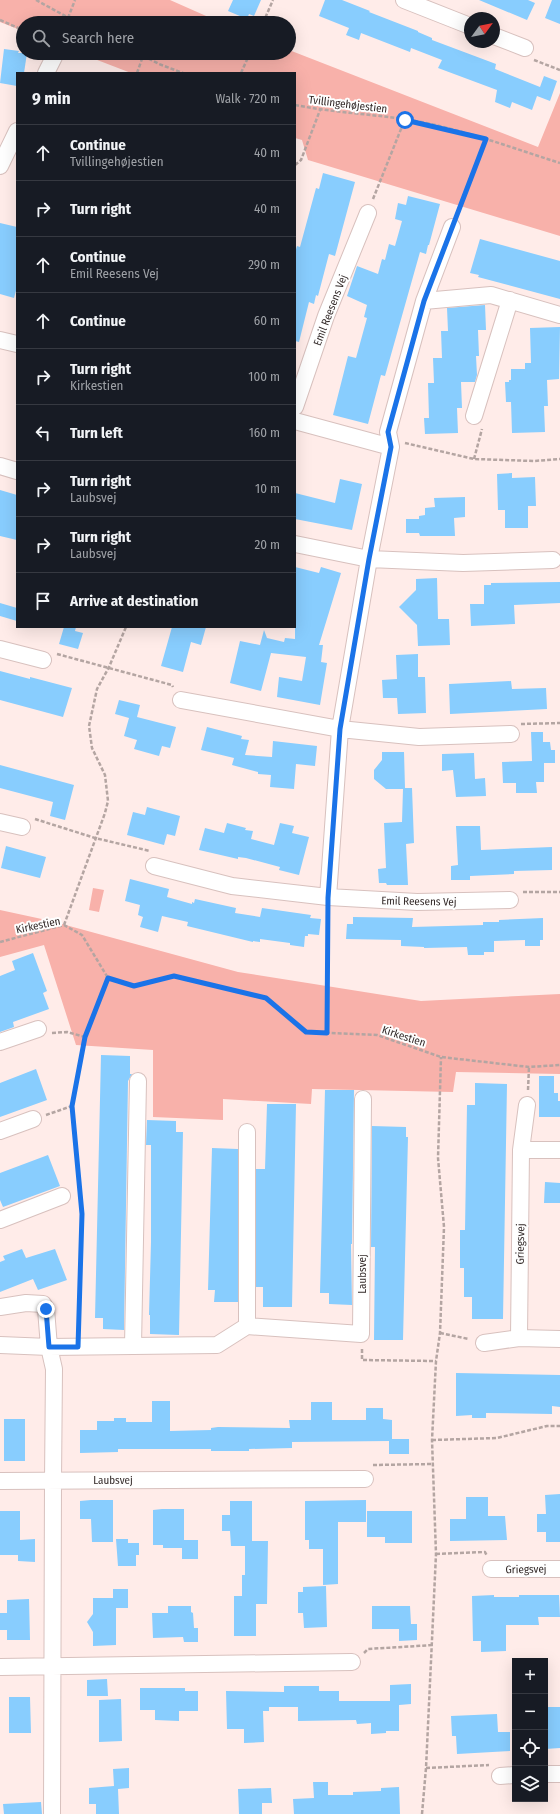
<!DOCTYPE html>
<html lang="en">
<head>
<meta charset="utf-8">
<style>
  body { margin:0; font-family:"Fira Sans Condensed",sans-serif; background:#20242c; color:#f1f3f6 }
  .controls { position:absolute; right:12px; bottom:12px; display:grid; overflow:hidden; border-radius:0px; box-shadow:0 4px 16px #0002 }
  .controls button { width:36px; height:36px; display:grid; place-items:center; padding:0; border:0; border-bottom:1px solid #363941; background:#171b24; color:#f1f3f6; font:20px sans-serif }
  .compass { position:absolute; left:464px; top:12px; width:36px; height:36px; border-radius:50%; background:#171b24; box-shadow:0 4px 16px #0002; rotate:57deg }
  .stop { position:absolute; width:12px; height:12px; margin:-9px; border:3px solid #1a73e8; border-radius:50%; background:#fff }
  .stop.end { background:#1a73e8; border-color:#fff; box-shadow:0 1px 4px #0008 }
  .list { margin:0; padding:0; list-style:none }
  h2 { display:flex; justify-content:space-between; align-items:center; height:52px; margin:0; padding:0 16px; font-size:17px }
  h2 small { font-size:13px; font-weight:400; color:#9ea1a6 }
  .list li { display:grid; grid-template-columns:26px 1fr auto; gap:12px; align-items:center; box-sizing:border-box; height:56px; padding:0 16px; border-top:1px solid #363941 }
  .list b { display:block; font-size:15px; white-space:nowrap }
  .list p { margin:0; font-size:13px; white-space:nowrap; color:#9ea1a6 }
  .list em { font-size:13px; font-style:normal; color:#9ea1a6 }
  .icon { flex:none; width:22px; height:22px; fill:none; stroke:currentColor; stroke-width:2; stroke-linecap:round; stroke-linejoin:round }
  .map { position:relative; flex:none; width:560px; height:1814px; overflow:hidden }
  .search { position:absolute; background:#171b24; box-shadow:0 4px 16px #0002; left:16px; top:16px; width:280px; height:44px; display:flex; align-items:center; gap:10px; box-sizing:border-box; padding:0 14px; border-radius:22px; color:#9ea1a6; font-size:15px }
  .panel { position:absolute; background:#171b24; box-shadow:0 4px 16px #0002; left:16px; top:72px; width:280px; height:556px; border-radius:0px }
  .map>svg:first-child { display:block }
  .green { fill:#f8b1aa }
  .building { fill:#88cdfe }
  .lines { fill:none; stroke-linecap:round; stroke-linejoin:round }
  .street-casing { stroke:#d8c1be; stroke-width:18 }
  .path { stroke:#b4a5a2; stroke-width:2.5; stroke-dasharray:4 2; stroke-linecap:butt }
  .street { stroke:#fff; stroke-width:16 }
  .route { stroke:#1a73e8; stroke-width:5 }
  .labels { text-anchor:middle; stroke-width:4; stroke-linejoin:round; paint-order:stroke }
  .street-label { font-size:11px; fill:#332a29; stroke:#fefefe }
</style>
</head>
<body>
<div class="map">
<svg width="560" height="1814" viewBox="0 0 560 1814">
  <rect width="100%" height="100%" fill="#ffece9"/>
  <!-- green -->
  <path class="green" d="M0,0H170L222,23H23V31L0,22Z
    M289,50L538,147L560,93V236L308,160L302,140L295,138V73H131L79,53H289Z
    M93,888L104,890L99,912L89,910Z
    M0,910L51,921L238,972L421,1001L560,994V1074L456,1072L453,1092L312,1089L311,1104L223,1099V1120L153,1117V1050L76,1045L44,945L0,957Z"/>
  <!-- building -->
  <path class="building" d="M233,0H261L254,16L249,14L247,19L228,11Z
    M325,0H342L370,11L369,12L418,31V32L432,38V40L496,64L495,69L540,87L544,76L557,81L550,101L537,96L532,110L512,102L510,108L495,102L497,90L438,68L442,60L411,48L410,52L361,33L359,40L346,35L349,28L319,16Z
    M479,0H528L535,3L527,20Z
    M552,0H560V24L545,18Z
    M4,49L19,51L18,53H27L24,73H17V86L0,83Z
    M323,173L355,182L335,256L329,254L318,296L316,295L314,304L309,302L299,342L295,341V253L297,246L300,247L316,188L319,189Z
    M408,196L440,204L429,245H428L426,254L420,252L385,376L381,375L368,424L333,415L348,356L356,358L367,318L364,317L367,305L347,296L357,266L378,274L382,259L385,260L389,244L395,246L402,221L395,219L398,203L406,205Z
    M0,223L17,227V287L14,298L0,294Z
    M480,239L560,261V299L478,277L479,275L470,273Z
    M485,305L486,330H478L479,356H476L477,375L475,382H461L462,408H457L458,433L425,434L424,418H429L428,383H434L433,358H442L441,331H448L447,308Z
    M560,327L559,379L547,380L548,406H544L545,432L512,433L511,402H506L505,382H509V380H511V369H525V363H531L530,328Z
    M512,473V478L535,477L536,506H528V528H505V510H498L497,474Z
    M340,479L362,484L352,530L295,519V493L335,503Z
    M0,490L17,495V540L0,536Z
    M465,497V517L454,518L455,536H420L419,533H406V519H419V516L425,515V508L435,507L434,498Z
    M295,567L319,573L321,567L341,573L319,645H323L321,662L327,663L320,705L277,697L279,677L302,681L306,657L271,653L261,691L230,683L240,641L260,645L264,630L267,638L284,642L285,638L295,639Z
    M437,578L438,619H449L450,645L418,646L417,625L399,607L416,590V579Z
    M560,582V603L514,605L515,624L471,626L470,604H484V585H491V583Z
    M0,603L17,608V621L0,616Z
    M64,627H76L75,631L83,633L78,649L59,644Z
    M172,627H206L201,645L191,642L183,672L161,666Z
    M418,654V677H425L426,713L398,714L397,698H383L382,680L397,679L396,655Z
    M0,671L30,679V677L72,688L63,717L0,700Z
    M511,681L512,689L546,688L547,709L450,714L449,684Z
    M119,700L140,705L137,717L176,727L170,748L162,746L159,756L134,749L137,740L124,736L129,718L115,714Z
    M207,727L242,736L241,739L249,740L245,755L272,757L273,741L317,746L315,766L296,764L294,789L270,787L271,775L258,774V772L232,765L234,758L201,750Z
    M531,732H543V742H550L551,750H555V763H544V782H536L537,793H516V783H503L502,762L532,761Z
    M382,752H404L405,788H412L414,843L406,844L408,885H387L386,883H379L378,869L386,868L384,823L402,822L403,789H386L374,779V770L382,760Z
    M474,753L475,779L485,778L486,796L456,797L453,770L442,771V754Z
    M0,765L74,785L65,820L50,816L53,802L0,788Z
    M147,807L180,816L175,836L167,834L164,845L127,835L133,812L145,815Z
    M227,823L246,828L245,830L253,831L251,839L274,845L280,823L294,826L292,833L309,837L299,875L279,870L280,867L246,858L238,857V859L199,850L205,828L224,833Z
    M456,826H480L481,850L552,847V870L514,871V874L470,876V880H451V866L458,865Z
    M6,846L46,857L40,878L1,868Z
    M130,879L169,889L167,897L192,904V902L194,903L195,899L236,908L235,913L260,917L262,908L311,915L310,918L321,919L319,935L308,934V936H305L304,947L290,945V943L260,939V942L253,941V942L187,926L188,922L162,916L158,932L140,927L143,917L138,915L140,905L125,901Z
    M353,917L413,918L412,927L483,925V922H499V920L543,918V940H540V946H525V940L494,941V952H484V955H468L467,947L424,948V947L401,946V940L346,939L347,924H353Z
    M33,953L47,991L43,993L49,1009L13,1022L14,1027L0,1032V976L15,970L12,961Z
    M101,1055L130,1056V1074H132L128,1081L124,1330L103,1329V1318H95Z
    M36,1069L47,1100L0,1117V1083Z
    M539,1076H554V1093H558V1101H560V1117H539Z
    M475,1083L507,1084L503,1319H472V1297H464V1268H460V1230H465L467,1105H475Z
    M325,1090H354L352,1244H351L352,1305L329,1304V1293H320Z
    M267,1104H296L292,1307H263V1287H256V1169H265Z
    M147,1120L176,1121V1132H183L179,1335L150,1334V1315H149L151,1242V1145H146Z
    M372,1126L406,1127V1137H408L403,1340H374L375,1247H371Z
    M212,1148L238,1149V1302H214L215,1290H208Z
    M48,1155L60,1186L3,1207L0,1200V1173Z
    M545,1182L560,1183V1203H544Z
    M22,1249L26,1258L55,1249L67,1280L38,1290L33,1279L0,1292V1262L5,1260L3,1256Z
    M456,1373L560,1375V1407L552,1406V1414L486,1413V1418H472V1415L456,1416Z
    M152,1401H170V1431L211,1430V1428L218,1427L290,1428L289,1420H311V1402H332V1420H366V1408H383V1419L392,1420V1439H409V1454H389V1441L292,1442V1448L249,1449V1451H211V1449H118V1452L80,1453V1430H97V1421H114V1418H126V1422H152Z
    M4,1419H25V1461H4Z
    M560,1494V1542H546V1532H537V1514H546L545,1495Z
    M466,1497H488V1516H505L507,1540L450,1541V1519H466Z
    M91,1500H113V1542H92L91,1519H80V1501Z
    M366,1500V1522H338V1584L323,1585V1549H309V1540H305V1501Z
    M230,1501H252V1541H268L267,1604H256V1636H234V1596H242V1575H245V1546H231L230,1531H222V1515H230Z
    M162,1509H184V1540H198V1559H182V1548H163V1545H153V1510Z
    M0,1511H20V1540L35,1539V1562L18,1561V1555H0Z
    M367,1511H412V1543H385V1537H367Z
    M116,1539H128V1543H139V1555H136V1566H118Z
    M326,1586L327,1627L304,1628L303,1613H298V1592H303V1587Z
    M113,1589H128V1608H116V1645L93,1646V1632L87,1622L93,1614V1598H113Z
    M494,1595V1597H519V1595H559L560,1617H538L539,1625H506V1651L481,1652V1641H473L472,1596Z
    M29,1599L30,1640H7V1630H0V1613H7V1600Z
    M168,1606H191V1612L193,1613L194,1628H198V1642H184L183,1637L153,1638L152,1613H168Z
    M372,1606H410L411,1624H417V1640L399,1641V1629H372Z
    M107,1679L108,1696H87V1680Z
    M411,1684V1704L399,1705V1731H386V1733L371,1734V1723L357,1724L356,1720L298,1721V1707H269V1711H263L264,1742L244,1743V1729H227L226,1691L284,1692V1686H319V1691H339V1701H390V1685Z
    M140,1688H185V1691H198V1711H179V1721L155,1720V1710H140Z
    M9,1697H30L31,1733H9Z
    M121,1699L122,1741L99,1742V1700Z
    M545,1707H560V1748L545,1749Z
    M497,1714L498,1732H510V1751L457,1754L456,1736H452L451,1716Z
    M129,1768V1788L118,1789L119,1814H96V1804H89V1788L114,1786L113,1769Z
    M313,1782H328V1795H353V1792L381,1791V1788L399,1787L400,1814H294L293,1799L314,1798Z
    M271,1788L272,1803H262V1814H239L238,1789Z
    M41,1802L42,1814H4L3,1804Z"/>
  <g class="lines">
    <defs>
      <path id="street" d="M404,0L470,26
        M494,36L525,48
        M46,73L54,57
        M0,166L17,131
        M424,301L491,295L560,315
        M0,340L17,344
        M295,407L326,316L368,213
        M474,416L510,300
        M295,421L391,447L369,559L340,729L328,897
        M391,447L388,432L424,301L452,227
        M0,466L17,471
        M295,544L369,559L463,563L553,560
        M0,649L43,660
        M181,700L340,729L419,737L511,734
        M0,822L22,827
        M154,866L232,886L328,897L417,902L510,900
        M0,1042L38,1029
        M0,1131L33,1119
        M521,1150H560
        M0,1220L62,1196
        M0,1307L26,1303L43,1304L46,1309L49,1347L217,1345L247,1326L361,1334L363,1099
        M247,1326V1132
        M519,1338L521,1150L527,1105
        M484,1343L519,1338L560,1339
        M0,1345L49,1347L54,1369L53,1481L52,1814
        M133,1346L138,1081
        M0,1481L365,1479
        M491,1569H560
        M0,1667L352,1662
        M545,1774H560
        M500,1776L515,1775"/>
    </defs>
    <!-- street casing -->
    <use href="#street" class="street-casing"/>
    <!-- path -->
    <path class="path" d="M36,0L78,23
      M68,18L75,0
      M0,20L23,30
      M61,23L64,16
      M263,23L273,0
      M138,53L159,64L183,73
      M534,60L560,70
      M137,73L143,56
      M241,73L250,53
      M295,105C331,112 368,114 404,119C457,127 509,147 560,163
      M295,165L301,160L320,110
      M373,199L405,119
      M457,213L486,139
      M405,443L474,459L534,461L560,459
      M474,459L482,429
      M57,654L172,685L173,687
      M521,724L560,723
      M35,819L95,838L150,851
      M523,892H560
      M64,925L105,813L108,801L105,775L92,748L89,726L97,689L109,667L126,627
      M0,942L64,925L82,935L108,978L135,986L174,976L266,998L307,1032L377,1035L441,1057L529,1067L560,1065
      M52,1033L67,1032L85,1037
      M327,1033L328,912
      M528,1090L529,1067
      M46,1115L72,1106
      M78,1332L82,1214L72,1106L85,1037L108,978
      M440,1333L469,1339
      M362,1349V1360L436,1361
      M432,1440L497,1438L547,1426H560
      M373,1465L433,1464
      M436,1554L485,1552L487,1556
      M364,1653L368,1649L433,1645
      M426,1768L489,1765
      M422,1814L426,1768L436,1554L432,1440L436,1361L440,1333L444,1227L438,1158L441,1057"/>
    <!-- street -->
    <use href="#street" class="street"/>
  </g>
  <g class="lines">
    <!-- route -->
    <path class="route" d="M46,1309L49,1347H78L82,1214L72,1106L85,1037L108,978L134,986L174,976L266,998L306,1032L327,1033L328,898L340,729L369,559L391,447L388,432L424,301L486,139L405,120"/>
  </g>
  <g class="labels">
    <!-- street labels -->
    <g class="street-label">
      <text transform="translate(348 104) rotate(7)" y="4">Tvillingehøjestien</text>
      <text transform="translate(330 310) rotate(-69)" y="4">Emil Reesens Vej</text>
      <text transform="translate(419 901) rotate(1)" y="4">Emil Reesens Vej</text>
      <text transform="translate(38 925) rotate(-12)" y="4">Kirkestien</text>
      <text transform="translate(404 1036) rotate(18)" y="4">Kirkestien</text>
      <text transform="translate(520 1244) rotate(-89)" y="4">Griegsvej</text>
      <text transform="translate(362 1274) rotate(-90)" y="4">Laubsvej</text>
      <text x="113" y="1484">Laubsvej</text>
      <text transform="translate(526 1569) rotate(-1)" y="4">Griegsvej</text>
    </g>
  </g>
</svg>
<div class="controls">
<button>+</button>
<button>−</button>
<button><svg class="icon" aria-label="locate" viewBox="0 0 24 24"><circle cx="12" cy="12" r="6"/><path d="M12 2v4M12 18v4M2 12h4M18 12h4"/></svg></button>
<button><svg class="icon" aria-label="layers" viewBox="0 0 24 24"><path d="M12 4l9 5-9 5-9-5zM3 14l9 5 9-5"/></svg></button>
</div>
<svg class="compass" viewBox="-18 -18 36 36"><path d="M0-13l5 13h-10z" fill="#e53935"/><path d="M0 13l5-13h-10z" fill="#9ea1a6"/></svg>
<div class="stop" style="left:405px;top:120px"></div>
<div class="stop end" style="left:46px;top:1309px"></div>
<div class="search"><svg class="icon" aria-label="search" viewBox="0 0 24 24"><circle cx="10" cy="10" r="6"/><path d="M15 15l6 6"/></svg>Search here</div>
<section class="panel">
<h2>9 min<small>Walk · 720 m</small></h2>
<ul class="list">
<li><svg class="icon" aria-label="ahead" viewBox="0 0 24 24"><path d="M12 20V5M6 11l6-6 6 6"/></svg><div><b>Continue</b><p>Tvillingehøjestien</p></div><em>40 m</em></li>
<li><svg class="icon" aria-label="right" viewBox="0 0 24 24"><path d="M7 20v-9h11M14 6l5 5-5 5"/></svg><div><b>Turn right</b></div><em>40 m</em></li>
<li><svg class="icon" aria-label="ahead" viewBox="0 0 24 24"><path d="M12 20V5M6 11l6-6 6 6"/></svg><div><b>Continue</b><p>Emil Reesens Vej</p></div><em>290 m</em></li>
<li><svg class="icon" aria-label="ahead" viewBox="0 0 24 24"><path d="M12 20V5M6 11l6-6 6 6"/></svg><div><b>Continue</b></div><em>60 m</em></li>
<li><svg class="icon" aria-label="right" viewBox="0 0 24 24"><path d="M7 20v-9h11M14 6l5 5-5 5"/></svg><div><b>Turn right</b><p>Kirkestien</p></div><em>100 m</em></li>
<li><svg class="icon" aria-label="left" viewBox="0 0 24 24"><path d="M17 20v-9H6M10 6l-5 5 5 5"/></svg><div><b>Turn left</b></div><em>160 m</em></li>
<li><svg class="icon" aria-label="right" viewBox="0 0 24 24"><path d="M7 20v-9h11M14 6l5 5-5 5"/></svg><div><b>Turn right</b><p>Laubsvej</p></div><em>10 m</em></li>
<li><svg class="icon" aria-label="right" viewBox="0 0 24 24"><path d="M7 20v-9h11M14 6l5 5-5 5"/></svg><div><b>Turn right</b><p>Laubsvej</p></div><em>20 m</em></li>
<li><svg class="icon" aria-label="arrive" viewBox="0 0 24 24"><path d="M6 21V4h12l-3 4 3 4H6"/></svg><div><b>Arrive at destination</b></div></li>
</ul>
</section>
</div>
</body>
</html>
